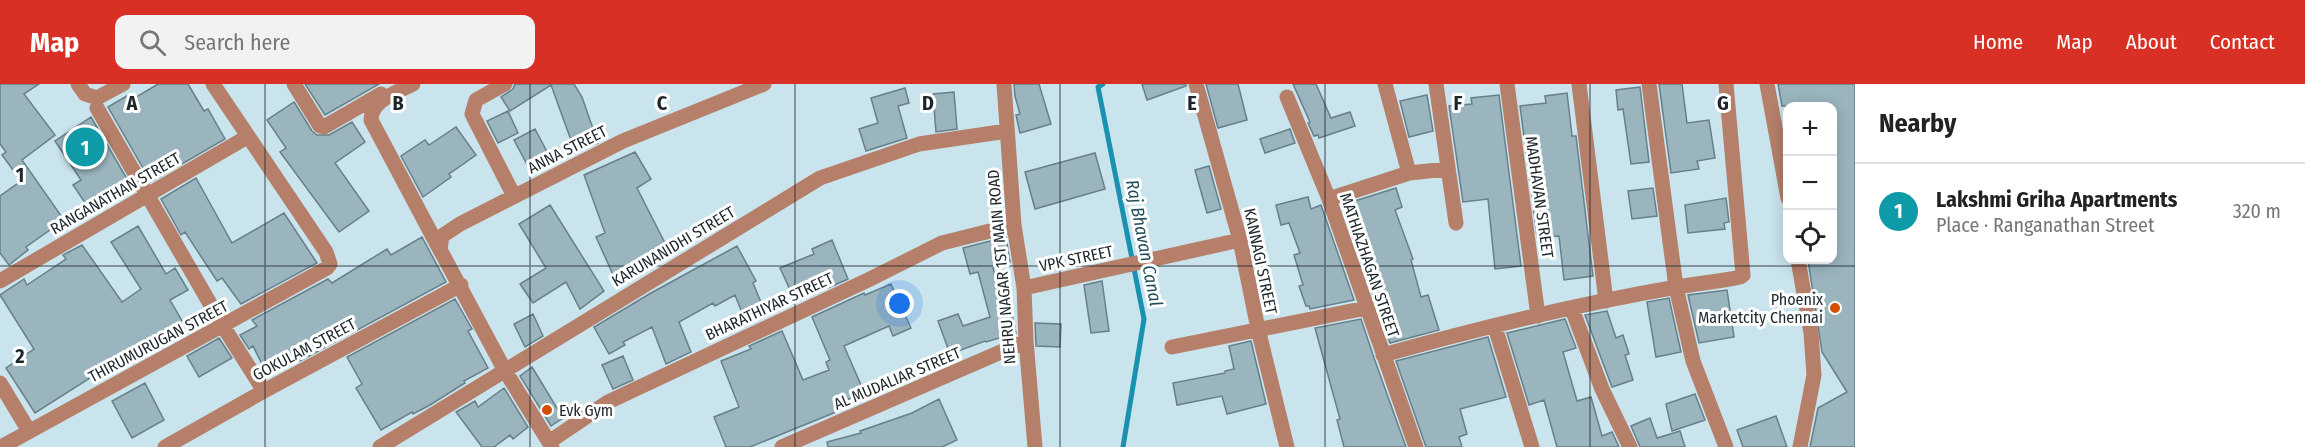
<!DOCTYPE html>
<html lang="en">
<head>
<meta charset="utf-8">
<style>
  body { margin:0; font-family:"Fira Sans Condensed",sans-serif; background:#f2f2f2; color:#222 }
  .controls { position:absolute; right:18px; top:18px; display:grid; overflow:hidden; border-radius:12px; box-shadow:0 3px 15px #0003 }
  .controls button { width:54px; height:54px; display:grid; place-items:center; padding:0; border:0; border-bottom:2px solid #e0e0e0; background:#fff; color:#222; font:30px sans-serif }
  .you { position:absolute; left:900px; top:220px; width:21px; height:21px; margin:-15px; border:4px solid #fff; border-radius:50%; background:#1a73e8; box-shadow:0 0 0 9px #1a73e833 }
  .badge { display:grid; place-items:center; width:39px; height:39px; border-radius:50%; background:#d93025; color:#fff; font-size:20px; font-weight:700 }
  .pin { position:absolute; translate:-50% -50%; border:3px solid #fff; box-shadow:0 2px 6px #0006 }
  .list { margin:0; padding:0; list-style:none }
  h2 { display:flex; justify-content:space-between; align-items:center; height:78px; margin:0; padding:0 24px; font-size:26px }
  h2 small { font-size:20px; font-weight:400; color:#767676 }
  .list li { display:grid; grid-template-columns:39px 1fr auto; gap:18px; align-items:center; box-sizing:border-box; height:96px; padding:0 24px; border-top:2px solid #e0e0e0 }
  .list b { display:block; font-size:22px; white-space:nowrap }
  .list p { margin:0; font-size:20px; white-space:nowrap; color:#767676 }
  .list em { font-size:20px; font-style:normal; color:#767676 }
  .icon { flex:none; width:33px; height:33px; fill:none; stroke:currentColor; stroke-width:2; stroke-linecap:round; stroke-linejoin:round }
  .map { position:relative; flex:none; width:1855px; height:363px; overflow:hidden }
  header { display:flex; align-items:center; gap:36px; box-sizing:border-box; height:84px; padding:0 30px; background:#d93025; color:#fff }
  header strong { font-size:28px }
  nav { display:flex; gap:33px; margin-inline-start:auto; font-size:21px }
  .search { width:420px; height:54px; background:#f2f2f2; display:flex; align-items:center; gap:15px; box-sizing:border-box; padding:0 21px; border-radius:12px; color:#767676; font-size:22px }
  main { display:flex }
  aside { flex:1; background:#fff }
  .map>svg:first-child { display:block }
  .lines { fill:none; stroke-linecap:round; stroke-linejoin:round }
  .stream { stroke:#1b91b1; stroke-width:5 }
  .building { fill:#9bb5be; stroke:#677f88; stroke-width:1.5 }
  .minor { stroke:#b57f69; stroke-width:15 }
  .grid { fill:none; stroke:#1d272b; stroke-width:1.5; stroke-opacity:0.55 }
  .poi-dot { fill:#d24f00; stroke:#fff; stroke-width:2 }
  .labels { text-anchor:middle; stroke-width:6; stroke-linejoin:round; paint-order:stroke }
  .street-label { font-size:16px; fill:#1d272b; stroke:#fff }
  .poi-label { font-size:16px; fill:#1d272b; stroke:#fff; text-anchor:end }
  .water-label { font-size:18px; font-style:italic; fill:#214e5c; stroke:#fff }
  .grid-label { font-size:20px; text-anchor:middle; font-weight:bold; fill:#1d272b; stroke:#fff; stroke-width:6; stroke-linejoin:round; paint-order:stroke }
</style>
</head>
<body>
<header>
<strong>Map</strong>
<div class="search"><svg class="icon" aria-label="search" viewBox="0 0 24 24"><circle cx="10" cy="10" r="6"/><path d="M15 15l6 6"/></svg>Search here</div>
<nav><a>Home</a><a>Map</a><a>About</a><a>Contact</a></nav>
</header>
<main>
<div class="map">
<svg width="1855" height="363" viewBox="0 0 1855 363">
  <rect width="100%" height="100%" fill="#c9e4ed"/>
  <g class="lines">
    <!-- stream -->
    <path class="stream" d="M1103,0L1098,3L1144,235L1123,363"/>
  </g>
  <!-- building -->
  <path class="building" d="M0,0H39L24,10L55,51L22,76L64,136L26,163L28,166L9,181L0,169V112L21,97L2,71L6,68L0,60Z
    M158,0H188L204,27L208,25L225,55L151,98L108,23L130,10L133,15Z
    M305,0H379L325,31Z
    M515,0H574L582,13L598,59L575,67L551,1L510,27L501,13L513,5Z
    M1014,0H1039L1051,40L1020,49L1016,31L1020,30L1015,12Z
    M1142,0H1186V2L1147,16Z
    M1206,0H1238L1247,36L1218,44Z
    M1293,0H1316L1331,34L1350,28L1355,42L1319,54L1318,51L1314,52L1308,39L1310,38Z
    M1659,0H1682L1687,39L1709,36L1715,74L1697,77L1699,85L1671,89Z
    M1778,0H1855V363H1810L1818,324L1847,308L1822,268L1808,176H1833V22H1782Z
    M1640,3L1649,78L1631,80L1623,25L1618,26L1616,6Z
    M905,4L909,19L898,22L907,54L866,67L859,45L878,39L871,14Z
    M954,8L957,45L936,48L933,10Z
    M1567,9L1572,52H1576L1593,192L1564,196L1559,152L1537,153L1520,22L1546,19L1545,12Z
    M1427,11L1433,47L1409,53L1400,17Z
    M1499,11L1521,182L1495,185L1488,115L1463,118L1449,22L1472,20L1471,14Z
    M294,18L312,47L317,51H329L352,38L365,58L335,79L369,127L339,148L280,68L286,64L267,36Z
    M508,27L518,49L498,59L487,37Z
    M91,33L130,100L90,126L73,101L81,96L55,57Z
    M456,43L476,71L449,90L451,93L423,113L401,72L425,56L429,61Z
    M535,45L552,77L531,88L514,56Z
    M1290,45L1295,59L1265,69L1260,55Z
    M635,68L651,95L637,104L669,167L615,195L596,153L605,149L584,91Z
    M1095,69L1105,105L1035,125L1025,88Z
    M1209,82L1221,125L1207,129L1195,86Z
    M196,94L232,159L284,129L317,179L241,220L222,194L217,197L185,148L181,151L161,115Z
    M1396,104L1402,123L1395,126L1413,175L1411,176L1421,213L1428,211L1439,246L1390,259L1342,121Z
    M1653,104L1657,132L1632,135L1628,107Z
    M1308,113L1311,125L1321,121L1354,216L1310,225L1309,222H1306L1299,202L1303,201L1294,171L1300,169L1289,139L1281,141L1276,121Z
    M1726,114L1729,138L1724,139L1725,145L1688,149L1685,121Z
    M550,121L604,207L580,225L566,198L533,219L520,200L546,184L519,140Z
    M138,142L166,190L175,184L188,206L170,216L185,242L144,265L145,267L124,280L122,276L94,294L93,292L35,329L6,284L34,265L0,211L24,195L27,201L66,175L63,171L82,161L122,218L141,205L111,158Z
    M422,153L446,198L300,277L297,271L266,288L253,262L249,265L240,251L257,242L252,236L328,195L332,199L387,165L391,171Z
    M1006,153L1010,178L993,184L1004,229L1011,226L1016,249L986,258L985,257L950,270L938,237L958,230L963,242L990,233L978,188L970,190L963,164Z
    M832,156L848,195L828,204L825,196L792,210L780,184L814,170L812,165Z
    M737,162L756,197L753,199L763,223L743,231L735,211L715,222L713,219L679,238L691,268L666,280L652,243L623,258L625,261L609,270L594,243L651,209Z
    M1102,197L1109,247L1091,249L1084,201Z
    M891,200L911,244L893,252L889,242L844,262L864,308L834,322L836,328L750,363H726L714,333L739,323L721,277L751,265L749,262L782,247L803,296L829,286L826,278L830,276L812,233L864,209L865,211Z
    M1727,206L1734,253L1699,259L1688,211Z
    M1669,214L1681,268L1656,273L1647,218Z
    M455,215L472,245L468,247L488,284L464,297L465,299L430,321L413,330L412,328L381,346L356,304L362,300L347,273Z
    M1607,227L1616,254L1623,251L1629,270L1625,271L1633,296L1612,303L1585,231Z
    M533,230L543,252L525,263L514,240Z
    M1361,235L1374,274L1406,363H1344L1337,336L1340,335L1315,244Z
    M1565,235L1576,264L1563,268L1577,317L1591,313L1602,352L1612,348L1619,363H1557L1544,316L1529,321L1507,249Z
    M1035,239L1061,240L1060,263L1036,262Z
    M1488,253L1506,313L1460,325L1467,350L1459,353L1462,363H1426L1396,277Z
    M219,254L232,274L199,293L187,272Z
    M1251,257L1266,320L1227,330L1222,312L1177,321L1173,299L1225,289V287L1234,285L1229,262Z
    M623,272L633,296L613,305L602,281Z
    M532,283L563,334L551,342L520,292Z
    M145,299L164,336L132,354L112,317Z
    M504,304L528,343L513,355L510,351L494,363H482L456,328L475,317L478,323Z
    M1695,310L1705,336L1672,347L1666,320Z
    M939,315L957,356L942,363H828L827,358L861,349L860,347L912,329Z
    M1776,332L1787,363H1743L1737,346Z
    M1650,334L1657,354L1680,347L1685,363H1640L1631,342Z"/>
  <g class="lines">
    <!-- minor -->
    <path class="minor" d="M78,0L85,10L97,14L123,0
      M294,0L320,42L324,43L381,10
      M413,0C398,8 371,16 371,36L440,166
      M505,0L476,16L472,30L514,112
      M1004,0L1014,141L1024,204L1026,257L1035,363
      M1196,0L1240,156L1258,245L1287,363
      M1385,0L1409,89
      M1436,0L1456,139
      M1507,0L1538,232
      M1579,0L1606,217
      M1649,0L1676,203L1693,277L1726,363
      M1767,0L1788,114
      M1287,13L1329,115L1416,363
      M97,24L223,242L264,307
      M1329,115L1409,89L1447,85
      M1798,176L1811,249L1814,291L1800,363
      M0,197L247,53
      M1024,204L1240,156
      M1572,225L1602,305L1630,363
      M1495,243L1532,363
      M1172,263L1366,224
      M1383,271C1479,244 1578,220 1677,203C1698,199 1719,198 1740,193L1743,191L1726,0
      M0,299L29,347
      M549,358L608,318L868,196L942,159L1014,141
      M1,363L327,184L330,180L326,168L213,0
      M165,363L264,307L461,201
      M380,363L820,94L919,60L1007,47
      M552,363L504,285L444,173L440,166L442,152L460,140L623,57L764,0
      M782,363L1026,257"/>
  </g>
  <!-- grid -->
  <path class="grid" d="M265,0V363M530,0V363M795,0V363M1060,0V363M1325,0V363M1590,0V363M0,182H1855"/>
  <!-- markers -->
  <g class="poi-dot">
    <circle cx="1835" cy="224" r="6"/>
    <circle cx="547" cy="326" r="6"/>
  </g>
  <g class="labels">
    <!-- street labels -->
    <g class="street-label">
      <text transform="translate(567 65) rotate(-27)" y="6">ANNA STREET</text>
      <text transform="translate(115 109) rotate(-30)" y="6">RANGANATHAN STREET</text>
      <text transform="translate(1540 113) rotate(82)" y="6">MADHAVAN STREET</text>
      <text transform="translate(673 162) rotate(-31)" y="6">KARUNANIDHI STREET</text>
      <text transform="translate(1076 174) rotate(-12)" y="6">VPK STREET</text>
      <text transform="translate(1261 177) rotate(78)" y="6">KANNAGI STREET</text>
      <text transform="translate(1370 181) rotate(71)" y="6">MATHIAZHAGAN STREET</text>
      <text transform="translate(1001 183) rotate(-95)" y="6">NEHRU NAGAR 1ST MAIN ROAD</text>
      <text transform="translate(769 222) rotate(-25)" y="6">BHARATHIYAR STREET</text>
      <text transform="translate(158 257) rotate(-28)" y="6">THIRUMURUGAN STREET</text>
      <text transform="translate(304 265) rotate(-28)" y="6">GOKULAM STREET</text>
      <text transform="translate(897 294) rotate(-23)" y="6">AL MUDALIAR STREET</text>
    </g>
    <!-- poi labels -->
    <g class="poi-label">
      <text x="1823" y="221">Phoenix<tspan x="1823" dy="18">Marketcity Chennai</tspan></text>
      <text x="559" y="332" text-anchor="start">Evk Gym</text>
    </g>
    <!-- water labels -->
    <g class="water-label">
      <text transform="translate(1144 159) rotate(79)" y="6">Raj Bhavan Canal</text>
    </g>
  </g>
  <g class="grid-label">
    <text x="132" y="26">A</text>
    <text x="398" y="26">B</text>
    <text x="662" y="26">C</text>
    <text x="928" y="26">D</text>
    <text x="1192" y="26">E</text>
    <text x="1458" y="26">F</text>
    <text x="1723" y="26">G</text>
    <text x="20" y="98">1</text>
    <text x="20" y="279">2</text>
  </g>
</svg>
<div class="controls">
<button>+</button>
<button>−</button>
<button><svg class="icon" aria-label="locate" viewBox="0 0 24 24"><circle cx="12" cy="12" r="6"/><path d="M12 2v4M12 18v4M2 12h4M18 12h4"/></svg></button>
</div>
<div class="you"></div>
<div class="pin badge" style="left:85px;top:63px;background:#0f9aa8">1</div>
</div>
<aside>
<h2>Nearby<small></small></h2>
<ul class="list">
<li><span class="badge" style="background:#0f9aa8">1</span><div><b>Lakshmi Griha Apartments</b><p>Place · Ranganathan Street</p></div><em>320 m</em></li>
</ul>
</aside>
</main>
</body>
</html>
